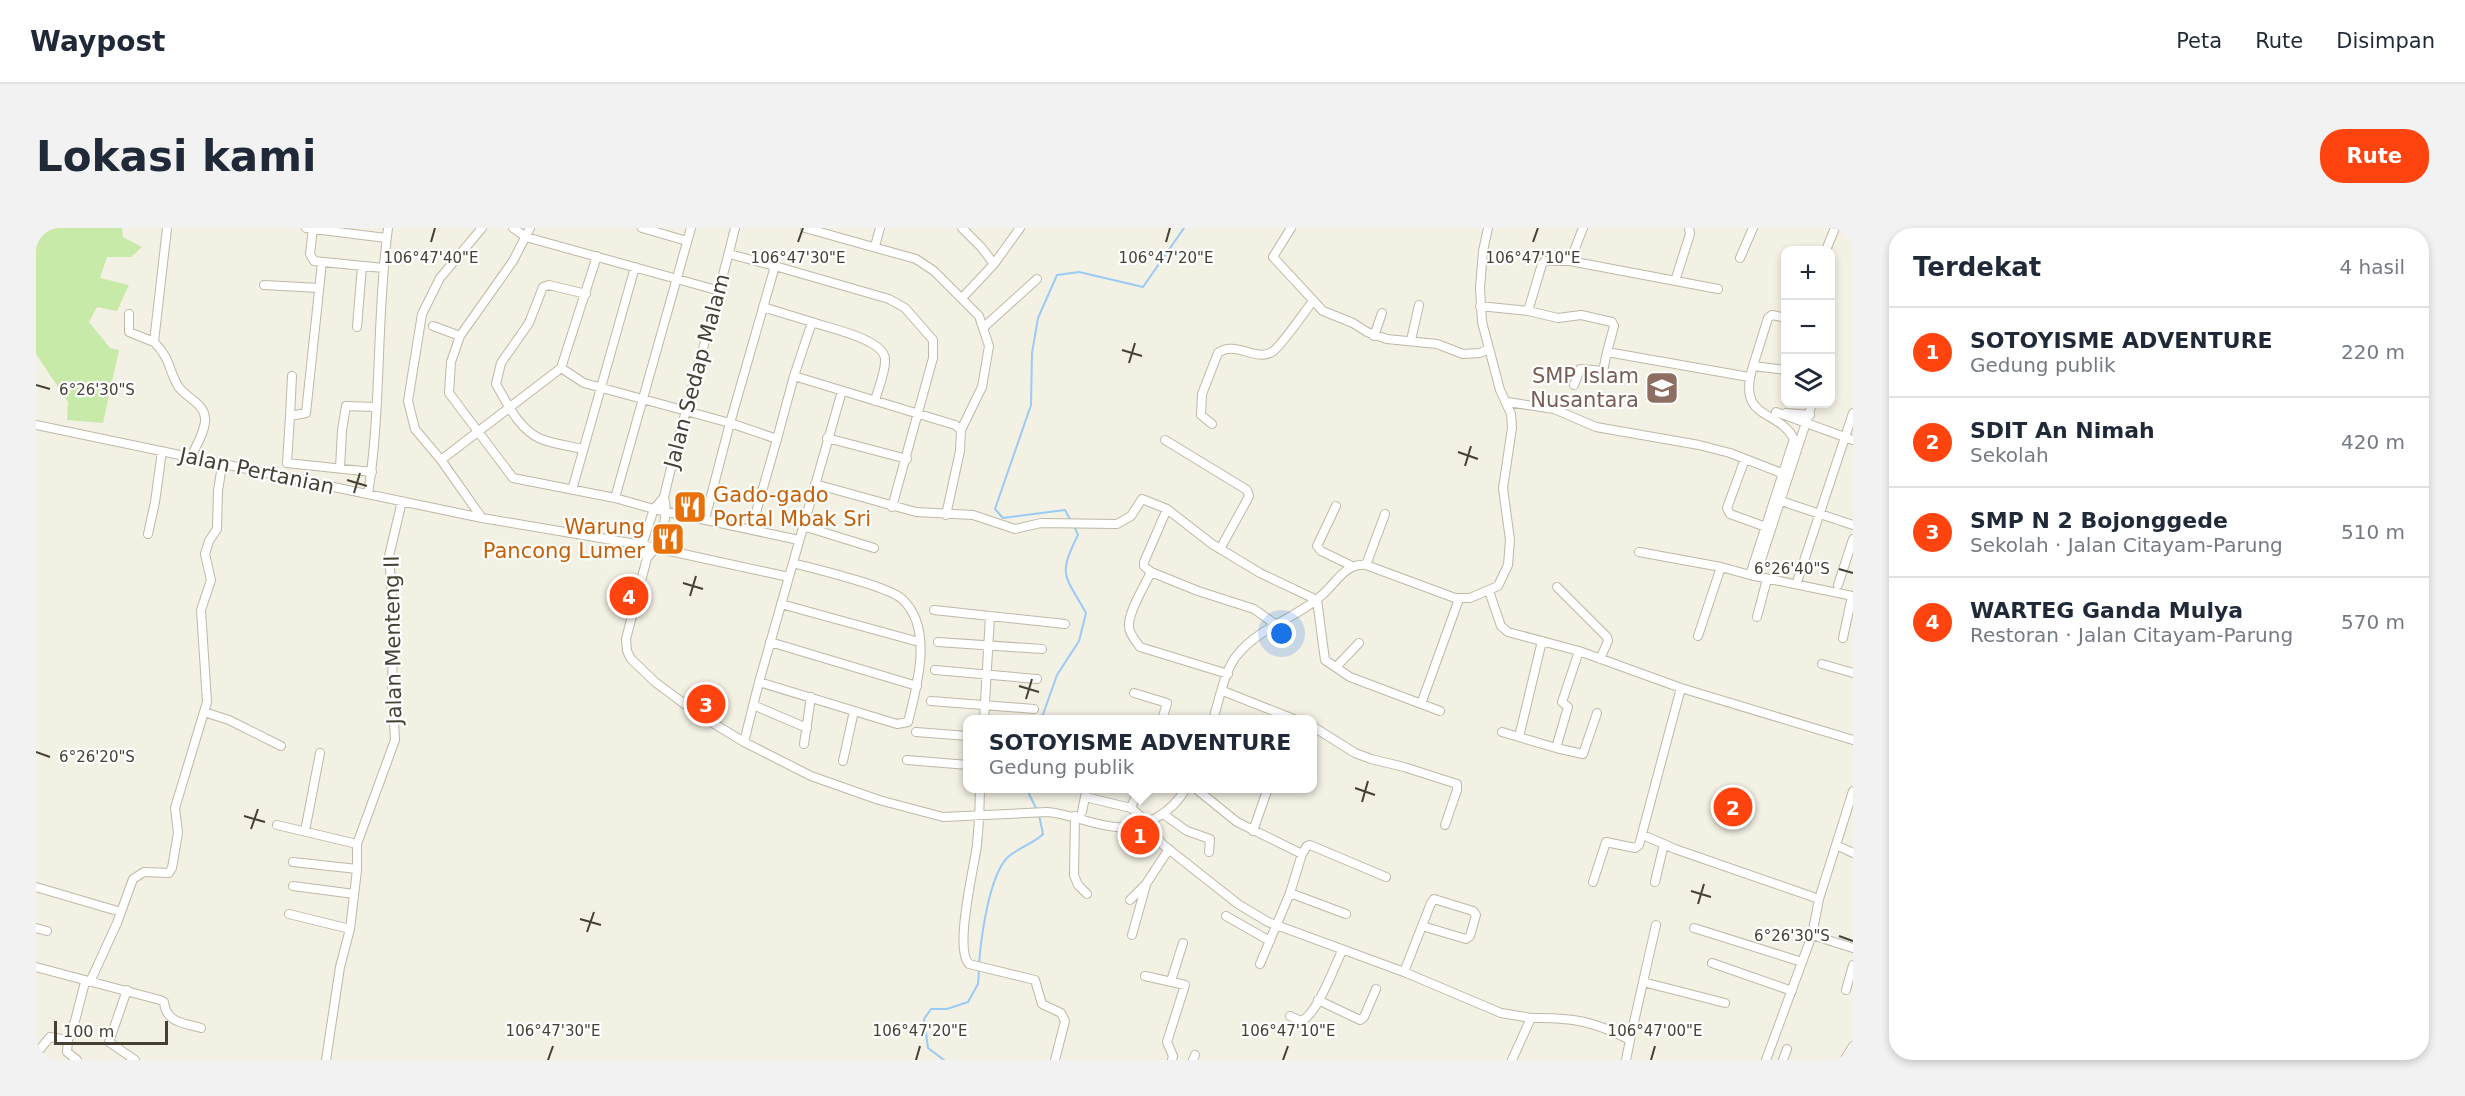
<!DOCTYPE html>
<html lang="id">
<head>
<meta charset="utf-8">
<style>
  body { margin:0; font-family:"DejaVu Sans",sans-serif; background:#f2f2f3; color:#1f2937 }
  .controls { position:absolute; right:18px; top:18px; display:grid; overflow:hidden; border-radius:12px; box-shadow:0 3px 9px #0003 }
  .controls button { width:54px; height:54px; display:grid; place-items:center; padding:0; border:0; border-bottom:2px solid #e0e1e3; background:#fff; color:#1f2937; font:30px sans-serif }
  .scale { position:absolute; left:18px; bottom:15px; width:114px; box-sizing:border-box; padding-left:6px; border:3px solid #454033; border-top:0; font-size:16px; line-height:21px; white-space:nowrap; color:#454033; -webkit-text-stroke:4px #fff; paint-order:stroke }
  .you { position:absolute; left:1246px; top:406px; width:21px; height:21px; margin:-15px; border:4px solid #fff; border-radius:50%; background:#1a73e8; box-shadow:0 0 0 9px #1a73e833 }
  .badge { display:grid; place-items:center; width:39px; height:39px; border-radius:50%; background:#ff440f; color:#fff; font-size:20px; font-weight:700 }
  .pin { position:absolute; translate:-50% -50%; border:3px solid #fff; box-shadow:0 2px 6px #0006 }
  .popup { position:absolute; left:927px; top:487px; width:354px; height:78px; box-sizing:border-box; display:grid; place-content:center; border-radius:12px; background:#fff; filter:drop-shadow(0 2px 4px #0005); font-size:20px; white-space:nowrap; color:#747a83 }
  .popup b { font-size:22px; color:#1f2937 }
  .popup::after { content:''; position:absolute; left:50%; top:100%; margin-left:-12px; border:12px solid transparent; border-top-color:#fff }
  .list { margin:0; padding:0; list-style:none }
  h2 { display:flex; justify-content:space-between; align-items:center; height:78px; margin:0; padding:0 24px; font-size:26px }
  h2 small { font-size:20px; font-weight:400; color:#747a83 }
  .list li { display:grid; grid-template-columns:39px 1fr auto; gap:18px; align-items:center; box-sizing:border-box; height:90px; padding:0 24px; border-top:2px solid #e0e1e3 }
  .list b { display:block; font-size:22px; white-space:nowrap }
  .list p { margin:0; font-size:20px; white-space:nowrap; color:#747a83 }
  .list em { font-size:20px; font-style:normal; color:#747a83 }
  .icon { flex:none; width:33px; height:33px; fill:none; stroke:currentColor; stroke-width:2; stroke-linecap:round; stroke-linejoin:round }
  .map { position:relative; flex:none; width:1817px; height:832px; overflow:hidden; border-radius:24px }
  header { display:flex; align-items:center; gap:36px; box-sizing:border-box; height:84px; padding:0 30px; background:#fff; border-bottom:2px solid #e0e1e3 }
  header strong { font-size:28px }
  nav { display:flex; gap:33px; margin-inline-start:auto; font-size:21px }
  .intro { display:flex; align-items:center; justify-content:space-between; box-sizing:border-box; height:144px; padding:0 36px }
  h1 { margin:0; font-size:42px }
  .button { padding:15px 27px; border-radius:24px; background:#ff440f; color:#fff; font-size:21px; font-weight:700 }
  main { display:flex; gap:36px; padding:0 36px }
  aside { flex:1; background:#fff; border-radius:24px; box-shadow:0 3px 9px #0003 }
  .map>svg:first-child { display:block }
  .green { fill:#c8eaa9 }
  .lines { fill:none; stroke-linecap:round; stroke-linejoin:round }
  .stream { stroke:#9bcaf5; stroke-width:2 }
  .minor-casing { stroke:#bfb8a6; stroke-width:10 }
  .minor { stroke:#fff; stroke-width:8 }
  .ticks { fill:none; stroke:#454033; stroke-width:2 }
  .labels { text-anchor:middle; stroke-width:4.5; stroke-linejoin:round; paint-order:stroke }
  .street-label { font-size:21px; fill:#454033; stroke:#fff }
  .education-label { font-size:21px; fill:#785e54; stroke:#fff; text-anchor:end }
  .food-label { font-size:21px; fill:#c56008; stroke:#fff; text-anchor:start }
  .ticks-label { font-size:15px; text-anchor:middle; fill:#454033; stroke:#fff; stroke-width:4.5; stroke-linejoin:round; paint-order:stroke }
</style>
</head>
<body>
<header>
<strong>Waypost</strong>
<nav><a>Peta</a><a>Rute</a><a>Disimpan</a></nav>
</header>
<div class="intro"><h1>Lokasi kami</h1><a class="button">Rute</a></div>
<main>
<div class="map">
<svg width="1817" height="832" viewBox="0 0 1817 832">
  <rect width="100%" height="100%" fill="#f3f0e4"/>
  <!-- green -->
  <path class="green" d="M0,0H86L87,9L106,19L95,29H71L64,50L93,57L81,83L61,79L53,94L74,120L83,122L67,195L31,192L32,174L0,126Z"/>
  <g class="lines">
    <!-- stream -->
    <path class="stream" d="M1035,293L1029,282L967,290L959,281L995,177L996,125L1002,90L1021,47L1043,44L1107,59L1148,0
      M1005,492L1021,447L1043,413L1050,385C1029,347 1021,348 1042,307L1038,298
      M990,560L1001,582
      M943,736C945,710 953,647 972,629C982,620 997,616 1007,606L1003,587
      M908,832L892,820L888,791L895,781H911L932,774L942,756L943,742"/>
    <defs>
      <path id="minor" d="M131,0L118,114C135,131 132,141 142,158C150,170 168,175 169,190C170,202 160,218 155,229
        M270,0L350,10
        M277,0L274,26L278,33L347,40
        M446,0L404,50L386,86L372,173L379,201L405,232L525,140L561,28
        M477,0L490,9L684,63
        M494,0L477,33L424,108L415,134L413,165L477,250L579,270L618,281L763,312
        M606,0L651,13
        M769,0L880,31L898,43L943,88L953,118L946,159L925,202
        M926,0L945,19L958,36
        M1255,0L1237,29L1287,83L1317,95L1331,104L1351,111L1401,116L1427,126L1444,125L1453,121
        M839,18L844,0
        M1790,22L1799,0
        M693,26L739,38L694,195L741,211L758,148L919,197L925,202L924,223L910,287
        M1704,30L1717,0
        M1534,33L1547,0
        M286,34L270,185L254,188L251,235L336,244
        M739,38L853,71L869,80L897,112V130L856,279
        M1639,53L1654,6L1653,0
        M228,57L283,60
        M926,70L958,36L984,0
        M1444,78L1492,83L1522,90L1545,87L1576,94L1578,98L1571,124L1713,149
        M727,79L776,94
        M1492,83L1506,36L1509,33H1534L1682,61
        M93,86V104L118,114
        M397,98L424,108
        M321,99L326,38
        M948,99L1001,51
        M1338,108L1346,85
        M1375,112L1383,77
        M1717,138L1732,90L1736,87L1750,90
        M525,140L548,155L694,195L669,291
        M758,148L776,94C792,100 848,111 849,131C850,144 842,160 839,173
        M1538,157L1544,141L1567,143L1571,124
        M1471,174L1518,181L1560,199L1663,217L1694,225L1748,246
        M1740,184L1817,212
        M1750,185L1774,187
        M254,188L256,148
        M1176,196L1165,187L1166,166L1182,125C1199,112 1220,134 1236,124C1244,120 1269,83 1277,73
        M0,197L446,290L606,317L753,349
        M791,210L871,231
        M1129,212L1211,262L1213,268L1211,272L1184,321
        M547,221C533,218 518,216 505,211C483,202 471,175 460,156L465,135L493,95L507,59L513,57L550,66
        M1709,231L1691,280L1694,286L1730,299
        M405,232L446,290
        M304,240L306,202L310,178L340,179
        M779,256L880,284L937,287L979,301L1005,295L1081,296L1095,288L1106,271L1131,281
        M536,262L599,39
        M332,266C346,178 340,88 352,0
        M628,269C633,289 625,315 611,330L590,411L591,423L595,431L619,454L662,486L708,514L775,548L843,572L907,589L1011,584C1035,586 1056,597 1080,599C1108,602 1137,584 1150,560
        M579,270L655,0
        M1745,273L1817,297
        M1300,278L1281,318L1285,323L1316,338
        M767,298L838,320
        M715,302L741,211
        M112,306L119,274L126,223
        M1603,324L1685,339L1714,347L1817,368
        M611,330L606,317L618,281L628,269C649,179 677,90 699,0
        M1718,334L1724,335L1776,176
        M1330,337L1349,286
        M1115,344L1108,338V334L1131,281L1176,316L1224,345L1281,372L1289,432L1314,449L1404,483
        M1714,347L1758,211C1742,180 1700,193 1717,138L1750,142
        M1762,351L1817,185
        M1802,357L1817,311
        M1521,359L1571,409L1572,413L1564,431
        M1453,363L1465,398L1472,404L1543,423L1645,460L1817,512
        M745,376L883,414
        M898,382L1029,396
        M1721,389L1731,351
        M1662,408L1685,339
        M1807,410L1816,368
        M734,414L881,458
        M902,414L1006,421
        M1543,423L1526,474L1532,479L1520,520L1547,526L1561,485
        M1786,436L1817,445
        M1301,438L1323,415
        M899,442L1001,451
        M1192,446L1104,419C1100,413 1093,406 1093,398C1092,384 1109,357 1115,344L1162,363L1218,381L1239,396
        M723,454L861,496L872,494C881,458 898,400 866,371C852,358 779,341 757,335
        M1187,463L1260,492
        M1098,465L1131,475L1126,492
        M895,473L998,481
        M1385,476L1423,371
        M717,477L771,500
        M168,484L193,492L245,518
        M948,492L954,388
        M1177,492C1183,473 1189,440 1202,426C1224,399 1261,390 1286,367C1300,355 1309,335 1330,337L1419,370H1434L1462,358L1472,337L1474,312L1467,260L1476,200L1475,186L1464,162L1446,94L1444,60L1447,23L1452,0
        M1276,498L1319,525L1335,531L1368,539L1421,556V562L1409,597
        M880,504L932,508
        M1466,504L1520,520
        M1483,509L1506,413
        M708,514L723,454L806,163
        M768,516L775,469
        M871,532L932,537
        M807,533L818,483
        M944,560C944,579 943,598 941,617C938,640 918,721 933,736L999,752L1006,776L1025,785L1029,793L1019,832
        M1159,560L1201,594L1266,626L1254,665L1224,736
        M1049,569L1051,560
        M1095,580L1103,560
        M1046,584L1049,569L1095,580L1111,594L1126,616L1202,676L1232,694L1368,744L1465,785L1495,790L1476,832
        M1127,586L1151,603L1174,611L1173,624
        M1039,588L1038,647L1042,657L1051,666
        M241,597L321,616
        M269,603L284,525
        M1217,603L1232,560
        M1607,607L1639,621L1783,671
        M1800,617L1817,625
        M1266,626L1271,618L1274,617L1350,649
        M257,634L321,641
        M1557,654L1570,614L1599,620L1603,617L1645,460
        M1619,654L1628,616
        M257,658L318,666
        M0,659L85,684
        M1254,665L1310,686
        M1094,672L1110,656L1133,621
        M253,686L314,701
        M1190,688L1234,713
        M0,700L11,703
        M1658,700L1766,734
        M1096,707L1110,657
        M1776,707L1817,720
        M1676,735L1756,763
        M0,739L124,772L128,774C130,795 148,795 165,800
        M1368,744L1395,675L1398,671L1437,683L1440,687L1434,708L1430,711L1386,698
        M1109,748L1149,757L1131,814L1137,828L1136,832
        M1135,753L1147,715
        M54,754L81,695L97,651L108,644L133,645L136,640L142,605L139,580L171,474L165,382L175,352L169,326L173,313L181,301L182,263L186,237
        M1607,754L1620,697
        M91,762L73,814L99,832
        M1810,762L1817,737
        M1282,772L1324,792L1328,789L1340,761
        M1254,788L1265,793C1281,787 1298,739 1306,723
        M1495,790C1535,789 1558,793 1594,812L1590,832
        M32,812L31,824L41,832
        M1594,812L1607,754L1689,775
        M0,826L14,809L32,812L39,793L49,754
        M1809,831L1817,818
        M290,832L304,739L314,701L321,642V616L359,512L356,455L358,392L353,328L366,273
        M1157,832L1159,827
        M1730,832L1776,707L1783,671L1817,563
        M1747,832L1751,821"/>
    </defs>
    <!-- minor casing -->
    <use href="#minor" class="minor-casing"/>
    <!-- minor -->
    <use href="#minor" class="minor"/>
  </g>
  <!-- ticks -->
  <path class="ticks" d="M395,14L399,0M762,14L767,0M1130,14L1134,0M1497,14L1502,0M1086,122L1106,128M1093,135L1099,115M0,157L14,161M1422,224L1442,231M1429,238L1435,218M311,252L331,258M318,265L324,245M1803,341L1817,345M647,355L667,361M654,368L660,348M983,458L1003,464M990,471L996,451M0,524L14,529M1319,560L1339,567M1326,574L1332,553M208,588L229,594M215,601L222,581M1655,663L1675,669M1662,676L1668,656M544,691L565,697M551,704L558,684M1803,708L1817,713M512,832L517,818M880,832L884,818M1247,832L1252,818M1615,832L1619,818"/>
  <!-- icons -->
  <defs>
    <symbol id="school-square" viewBox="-11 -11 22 22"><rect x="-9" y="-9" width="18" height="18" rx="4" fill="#8d6e63" stroke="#fff"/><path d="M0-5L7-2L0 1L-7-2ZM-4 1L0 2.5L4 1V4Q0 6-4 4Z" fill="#fff"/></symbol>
    <symbol id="restaurant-square" viewBox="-11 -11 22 22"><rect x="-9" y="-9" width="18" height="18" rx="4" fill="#e8710a" stroke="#fff"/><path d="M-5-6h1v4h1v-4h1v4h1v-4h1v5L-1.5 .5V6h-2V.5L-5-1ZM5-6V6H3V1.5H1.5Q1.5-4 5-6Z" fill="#fff"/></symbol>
  </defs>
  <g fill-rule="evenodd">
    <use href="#school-square" x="1607" y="141" width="38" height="38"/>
    <use href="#restaurant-square" x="635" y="260" width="38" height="38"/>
    <use href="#restaurant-square" x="613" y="292" width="38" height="38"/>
  </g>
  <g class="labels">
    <!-- street labels -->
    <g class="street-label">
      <text transform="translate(661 143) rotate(-75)" y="7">Jalan Sedap Malam</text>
      <text transform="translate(221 243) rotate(12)" y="7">Jalan Pertanian</text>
      <text transform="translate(357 412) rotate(-91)" y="7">Jalan Menteng II</text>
    </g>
    <!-- education labels -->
    <g class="education-label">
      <text x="1603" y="155">SMP Islam<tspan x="1603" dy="24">Nusantara</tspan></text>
    </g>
    <!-- food labels -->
    <g class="food-label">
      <text x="677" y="274">Gado-gado<tspan x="677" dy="24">Portal Mbak Sri</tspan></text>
      <text x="609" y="306" text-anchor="end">Warung<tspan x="609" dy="24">Pancong Lumer</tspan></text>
    </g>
  </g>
  <g class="ticks-label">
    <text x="395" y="35">106°47'40"E</text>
    <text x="762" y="35">106°47'30"E</text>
    <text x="1130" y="35">106°47'20"E</text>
    <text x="1497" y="35">106°47'10"E</text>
    <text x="61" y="167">6°26'30"S</text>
    <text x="1756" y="346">6°26'40"S</text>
    <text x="61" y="534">6°26'20"S</text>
    <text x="1756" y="713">6°26'30"S</text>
    <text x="517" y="808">106°47'30"E</text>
    <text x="884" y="808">106°47'20"E</text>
    <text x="1252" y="808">106°47'10"E</text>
    <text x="1619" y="808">106°47'00"E</text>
  </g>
</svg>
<div class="controls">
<button>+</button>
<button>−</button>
<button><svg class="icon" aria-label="layers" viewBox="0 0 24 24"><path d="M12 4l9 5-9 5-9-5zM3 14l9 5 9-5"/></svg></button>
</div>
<div class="scale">100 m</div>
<div class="you"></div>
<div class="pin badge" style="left:1104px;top:607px">1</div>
<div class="popup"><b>SOTOYISME ADVENTURE</b>Gedung publik</div>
<div class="pin badge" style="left:1697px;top:579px">2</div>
<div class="pin badge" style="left:670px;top:476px">3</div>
<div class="pin badge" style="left:593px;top:368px">4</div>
</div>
<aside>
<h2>Terdekat<small>4 hasil</small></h2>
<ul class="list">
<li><span class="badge">1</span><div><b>SOTOYISME ADVENTURE</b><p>Gedung publik</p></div><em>220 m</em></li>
<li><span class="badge">2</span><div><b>SDIT An Nimah</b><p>Sekolah</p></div><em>420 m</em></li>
<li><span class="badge">3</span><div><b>SMP N 2 Bojonggede</b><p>Sekolah · Jalan Citayam-Parung</p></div><em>510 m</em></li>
<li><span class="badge">4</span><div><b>WARTEG Ganda Mulya</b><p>Restoran · Jalan Citayam-Parung</p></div><em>570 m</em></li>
</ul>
</aside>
</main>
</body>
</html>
